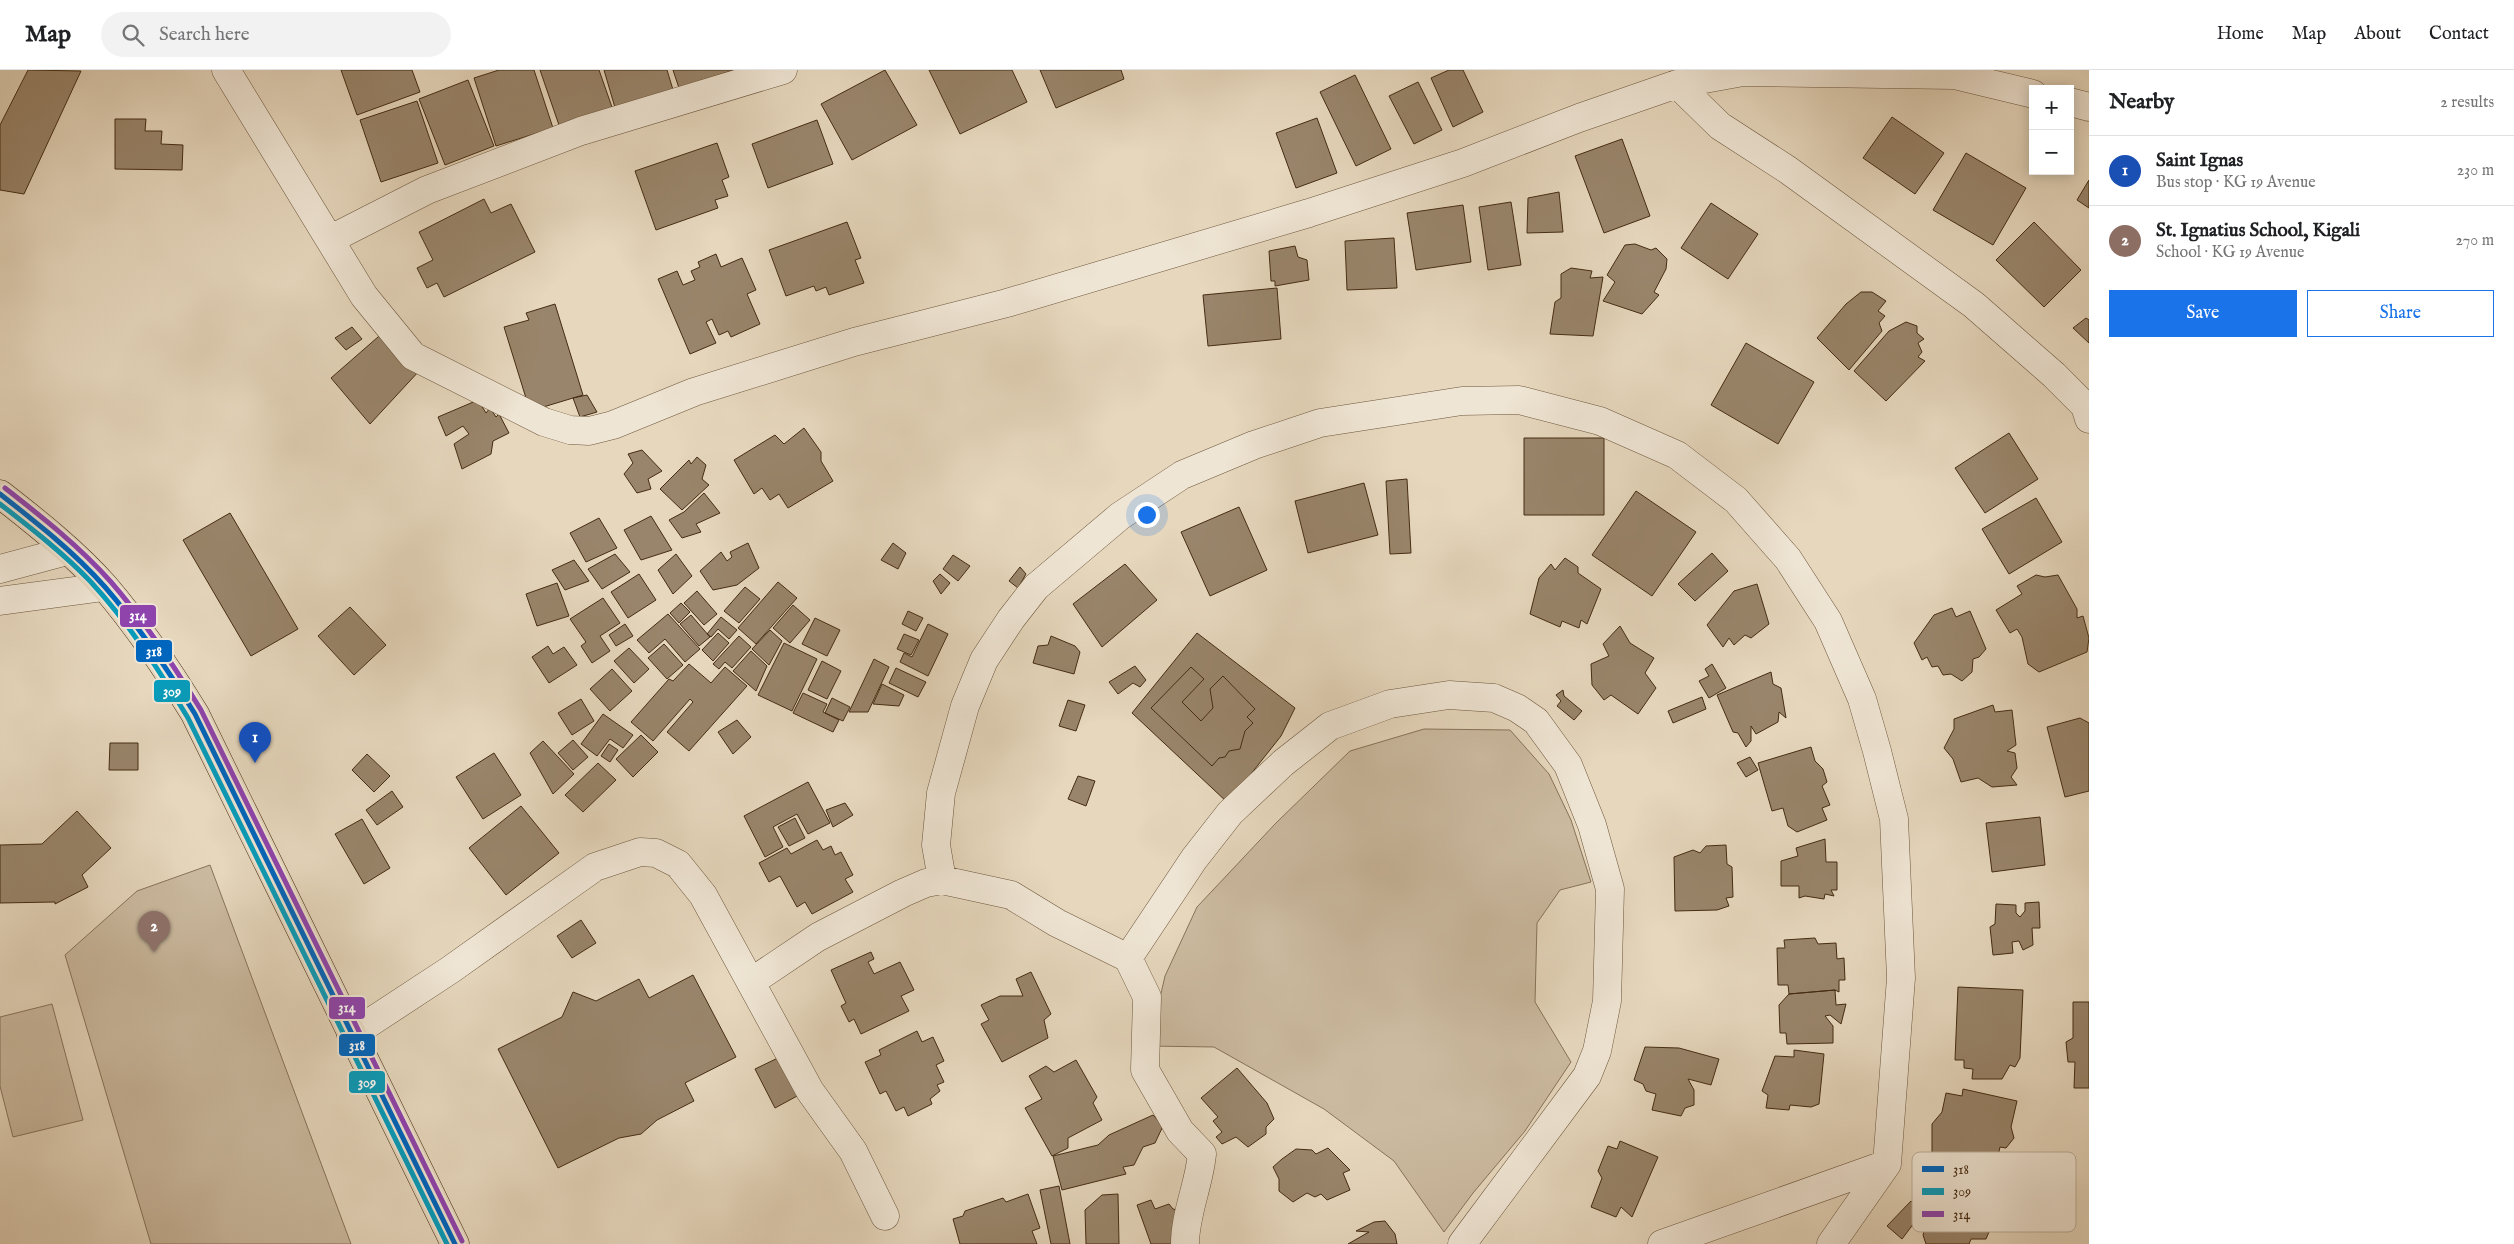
<!DOCTYPE html>
<html lang="en">
<head>
<meta charset="utf-8">
<style>
  body { margin:0; font-family:"IM FELL English",serif; background:#f2f2f2; color:#202124 }
  .controls { position:absolute; right:15px; top:15px; display:grid; overflow:hidden; border-radius:0px; box-shadow:0 2px 12px #0003 }
  .controls button { width:45px; height:45px; display:grid; place-items:center; padding:0; border:0; border-bottom:1px solid #e0e0e0; background:#fff; color:#202124; font:25px sans-serif }
  .you { position:absolute; left:1146px; top:444px; width:18px; height:18px; margin:-12px; border:4px solid #fff; border-radius:50%; background:#1a73e8; box-shadow:0 0 0 8px #1a73e833 }
  .badge { display:grid; place-items:center; width:32px; height:32px; border-radius:50%; background:#1a73e8; color:#fff; font-size:16px; font-weight:700 }
  .pin { position:absolute; translate:-50% -41px; filter:drop-shadow(0 1px 2px #0008) }
  .pin::after { content:''; position:absolute; top:26px; width:18px; height:15px; background:inherit; clip-path:polygon(0 0,100% 0,50% 100%) }
  .list { margin:0; padding:0; list-style:none }
  h2 { display:flex; justify-content:space-between; align-items:center; height:65px; margin:0; padding:0 20px; font-size:21px }
  h2 small { font-size:16px; font-weight:400; color:#757577 }
  .list li { display:grid; grid-template-columns:32px 1fr auto; gap:15px; align-items:center; box-sizing:border-box; height:70px; padding:0 20px; border-top:1px solid #e0e0e0 }
  .list b { display:block; font-size:19px; white-space:nowrap }
  .list p { margin:0; font-size:16px; white-space:nowrap; color:#757577 }
  .list em { font-size:16px; font-style:normal; color:#757577 }
  .actions { display:flex; gap:10px; padding:15px 20px }
  .actions a { flex:1; padding:11px 0; border:1px solid #1a73e8; border-radius:0px; text-align:center; font-size:18px; color:#1a73e8 }
  .actions .main { background:#1a73e8; color:#fff }
  .icon { flex:none; width:28px; height:28px; fill:none; stroke:currentColor; stroke-width:2; stroke-linecap:round; stroke-linejoin:round }
  .map { position:relative; flex:none; width:2089px; height:1174px; overflow:hidden }
  header { display:flex; align-items:center; gap:30px; box-sizing:border-box; height:70px; padding:0 25px; background:#fff; border-bottom:1px solid #e0e0e0 }
  header strong { font-size:24px }
  nav { display:flex; gap:28px; margin-inline-start:auto; font-size:18px }
  .search { width:350px; height:45px; background:#f2f2f2; display:flex; align-items:center; gap:12px; box-sizing:border-box; padding:0 18px; border-radius:28px; color:#757577; font-size:19px }
  main { display:flex }
  aside { flex:1; background:#fff }
  .map>svg:first-child { display:block }
  .green { fill:#cbbaa0; stroke:#887359 }
  .building { fill:#99856b; stroke:#452c12 }
  .lines { fill:none; stroke-linecap:round; stroke-linejoin:round }
  .minor-casing { stroke:#6d573d; stroke-width:29 }
  .major-casing { stroke:#452c12; stroke-width:29 }
  .minor { stroke:#efe5d4; stroke-width:28 }
  .major { stroke:#e6d7bd; stroke-width:28 }
  .bus-1-casing { stroke:#efe5d4; stroke-width:9 }
  .bus-2-casing { stroke:#efe5d4; stroke-width:9 }
  .bus-3-casing { stroke:#efe5d4; stroke-width:9 }
  .bus-1 { stroke:#0065bd; stroke-width:5 }
  .bus-2 { stroke:#079cbb; stroke-width:5 }
  .bus-3 { stroke:#8e44ad; stroke-width:5 }
  .key { fill:#efe5d4; stroke:#bcae9a; stroke-width:1 }
  .key-label { font-size:14px; fill:#452c12 }
  .line-badge { stroke:#efe5d4; stroke-width:2 }
  .badge-label { font-size:14px; text-anchor:middle; font-weight:bold; fill:#fff }
</style>
</head>
<body>
<header>
<strong>Map</strong>
<div class="search"><svg class="icon" aria-label="search" viewBox="0 0 24 24"><circle cx="10" cy="10" r="6"/><path d="M15 15l6 6"/></svg>Search here</div>
<nav><a>Home</a><a>Map</a><a>About</a><a>Contact</a></nav>
</header>
<main>
<div class="map">
<svg width="2089" height="1174" viewBox="0 0 2089 1174">
  <rect width="100%" height="100%" fill="#e6d7bd"/>
  <filter id="stains"><feTurbulence type="fractalNoise" baseFrequency=".004" numOctaves="4"/><feColorMatrix values="0 0 0 0 .2 0 0 0 0 .09 0 0 0 0 .02 0 0 0 .5 -.17"/></filter>
  <radialGradient id="worn" r=".72"><stop offset=".6" stop-color="#630" stop-opacity="0"/><stop offset="1" stop-color="#630" stop-opacity=".3"/></radialGradient>
  <!-- green -->
  <path class="green" d="M1424,659L1510,660L1549,704L1571,750L1591,812L1560,820L1537,853L1535,932L1571,992L1525,1061L1473,1123L1444,1162L1394,1091L1324,1039L1214,977L1149,976L1165,906L1197,837L1276,753L1350,681Z
    M210,795L351,1174H151L65,885L137,821Z
    M52,934L83,1050L13,1067L0,1016V947Z"/>
  <!-- building -->
  <path class="building" d="M28,0L81,1L24,124L0,120V55Z
    M341,0H412L420,22L357,45Z
    M499,0H534L553,58L496,76L474,8Z
    M540,0H599L613,40L560,58Z
    M604,0H667L674,23L616,41Z
    M673,0H734L679,18Z
    M885,0L917,55L852,90L821,34Z
    M929,0H1012L1027,32L960,64Z
    M1040,0H1121L1124,9L1056,38Z
    M1449,0H1463L1483,42L1453,57L1431,8Z
    M1355,5L1391,79L1356,96L1320,22Z
    M468,10L494,76L445,95L419,29Z
    M1418,12L1442,60L1414,74L1389,26Z
    M417,31L438,93L381,112L360,50Z
    M1892,47L1944,83L1915,124L1863,88Z
    M1317,48L1337,103L1296,118L1276,63Z
    M115,49H146L145,61H162L161,74L183,75L182,100L115,99Z
    M817,50L833,94L768,118L752,74Z
    M1622,69L1650,146L1604,163L1575,86Z
    M717,73L729,107L722,110L728,126L715,130L718,138L656,160L635,101Z
    M1966,83L2026,118L1993,175L1933,140Z
    M2089,110V138L2077,130Z
    M1559,122L1563,162L1527,163L1528,128Z
    M484,129L491,143L511,134L535,182L444,227L437,213L427,218L417,198L433,190L419,162Z
    M1511,132L1521,195L1488,200L1479,137Z
    M1711,133L1758,164L1728,209L1681,178Z
    M1463,135L1471,192L1416,200L1407,143Z
    M847,152L861,188L855,190L864,213L829,225L826,217L816,221L814,216L786,226L769,180Z
    M2034,152L2081,200L2044,237L1996,190Z
    M1394,168L1397,218L1347,220L1345,171Z
    M1635,174L1651,180L1656,178L1667,189L1666,199L1654,222L1659,225L1642,244L1603,231L1615,212L1607,205L1625,175Z
    M1295,176L1298,187L1307,190L1309,210L1275,216V211H1271L1269,181Z
    M716,184L721,197L742,188L756,220L747,224L760,254L731,267L728,261L719,265L712,249L706,252L716,273L690,284L658,209L677,201L683,215L695,210L691,201L700,197L698,192Z
    M1571,198L1592,201L1590,208L1603,207L1593,266L1550,264L1555,232L1561,228V204Z
    M1277,218L1281,269L1208,276L1203,225Z
    M1861,222H1872L1886,231L1878,241L1885,246L1879,253L1882,261L1849,300L1817,268L1846,234Z
    M555,234L583,325L530,341L504,257L529,250L526,243Z
    M2086,248L2089,250V273L2073,258Z
    M1906,252L1917,256V263L1924,269L1918,273L1922,282L1918,287L1925,291L1886,331L1854,301L1889,261Z
    M352,257L362,269L346,280L335,268Z
    M386,260L420,300L370,354L331,308Z
    M1746,273L1814,312L1778,374L1711,335Z
    M587,325L597,342L580,347L573,328Z
    M478,330L486,343L490,338L496,347L499,344L509,363L493,371L491,384L462,399L454,374L469,364L463,356L446,366L438,347Z
    M804,358L821,382V391L833,411L788,438L779,424L770,430L762,418L754,424L734,390L775,365L784,374Z
    M2009,363L2038,409L1985,443L1955,398Z
    M1524,368H1604V445H1524Z
    M642,380L662,401L648,409L651,419L637,423L624,404L633,393L628,384Z
    M697,387L706,395L702,409L709,415L682,440L660,419L689,390L691,394Z
    M1407,409L1411,483L1390,484L1386,411Z
    M1364,413L1378,465L1308,483L1295,431Z
    M1636,421L1696,462L1652,526L1592,485Z
    M704,423L720,443L696,454L701,462L682,468L669,450L684,442Z
    M2036,428L2062,472L2009,504L1982,459Z
    M1239,437L1267,500L1210,526L1181,462Z
    M230,443L298,559L251,586L183,470Z
    M651,446L672,480L641,490L624,460Z
    M599,448L617,478L586,492L570,463Z
    M748,473L759,498L737,515L713,520L700,501L721,482L727,491L732,487L730,482Z
    M893,473L906,483L898,499L881,490Z
    M1712,483L1728,501L1695,531L1678,514Z
    M615,484L630,502L602,519L588,499Z
    M676,484L692,506L673,524L658,500Z
    M953,485L970,496L958,511L943,499Z
    M1565,488L1578,497V503L1601,519L1587,554L1581,550L1579,558L1562,551L1560,557L1530,544L1539,508L1551,494L1555,500Z
    M574,490L589,511L565,520L552,500Z
    M1125,494L1157,530L1102,577L1073,534Z
    M1020,497L1026,504L1018,518L1009,511Z
    M639,504L656,530L628,548L611,522Z
    M940,504L950,513L941,524L933,511Z
    M2036,505L2045,507L2058,505L2077,539V548L2083,546L2089,568L2087,582L2039,602L2028,594L2022,567L2017,559L2010,563L1996,540L2022,524L2017,516Z
    M778,512L797,528L756,574L738,558Z
    M557,513L569,546L537,556L526,524Z
    M1757,514L1769,554L1751,568L1745,565L1734,575L1729,568L1723,577L1707,555L1734,521Z
    M745,517L760,529L739,553L724,541Z
    M697,521L717,544L704,555L684,533Z
    M603,528L620,553L600,566L610,581L592,593L581,576L586,572L570,549Z
    M681,533L690,542L679,553L670,543Z
    M793,535L810,550L790,573L773,558Z
    M350,537L386,575L354,605L318,566Z
    M1952,538L1956,547L1970,541L1986,579L1979,587L1973,589L1972,602L1962,611L1951,604L1943,605L1938,596L1932,597L1927,587L1922,590L1914,573L1934,545Z
    M908,541L923,548L916,561L902,554Z
    M668,544L700,579L685,592L665,569L649,583L637,570Z
    M691,545L710,567L699,576L680,554Z
    M721,547L737,560L729,569L718,559L711,567L707,564Z
    M815,548L840,560L827,586L802,574Z
    M625,554L633,566L616,576L609,565Z
    M928,554L948,564L928,606L900,592L904,583L912,587Z
    M1620,556L1630,573L1654,588L1645,603L1656,618L1638,644L1611,625L1604,630L1592,615L1591,594L1609,586L1603,574Z
    M770,560L782,571L769,595L752,579Z
    M718,563L729,573L713,591L702,580Z
    M1197,563L1295,638L1281,666L1228,733L1132,643Z
    M904,564L919,570L911,585L897,579Z
    M739,566L751,577L732,598L725,592L719,599L713,594Z
    M1051,566L1075,576L1080,582L1074,604L1033,593L1038,576L1048,575Z
    M784,573L817,589L792,641L758,625Z
    M664,574L683,595L667,609L648,588Z
    M548,576L553,584L564,577L577,595L549,613L532,587Z
    M629,578L649,599L634,613L614,591Z
    M751,581L767,596L756,621L733,601Z
    M874,589L889,597L868,642H849Z
    M822,591L841,601L827,629L808,620Z
    M689,594L711,613L725,597L747,616L689,681L667,662L693,632L690,629L653,671L631,652L669,609L673,611Z
    M1712,594L1726,618L1709,628L1699,611L1709,606L1705,599Z
    M1135,596L1146,610L1140,617L1133,613L1118,624L1109,612Z
    M1191,597L1204,609L1182,632L1201,651L1213,638L1210,619L1223,606L1255,639L1247,647L1253,653L1245,661L1240,679L1229,681L1225,687L1219,688L1212,696L1151,638Z
    M896,598L926,612L918,627L889,613Z
    M612,599L632,621L610,641L590,619Z
    M1771,602L1773,614L1781,618L1786,648L1779,642L1778,652L1756,664L1751,656V671L1746,677L1738,663L1733,662L1717,625Z
    M882,614L904,625L899,636L873,634Z
    M1563,620L1564,626L1582,641L1574,650L1557,636L1561,631L1556,625Z
    M803,623L827,634L823,642L839,650L833,662L793,643Z
    M1702,627L1706,639L1673,653L1668,641Z
    M832,628L850,637L843,651L825,643Z
    M581,629L594,651L572,665L558,643Z
    M1068,630L1085,635L1076,661L1059,656Z
    M1993,635L1995,642L2012,640L2016,675L2007,681L2015,683L2017,698L2011,707L2017,715L1992,717L1978,708L1961,712L1953,689L1944,678L1954,659V649Z
    M603,644L633,665L623,678L610,669L597,686L581,674Z
    M2080,648L2089,653V721L2065,727L2047,657Z
    M737,650L751,667L733,684L718,662Z
    M641,665L658,682L633,707L616,689Z
    M573,670L588,687L573,700L558,683Z
    M543,671L574,704L553,724L530,683Z
    M110,673H138V700H109Z
    M609,674L618,680L610,692L601,686Z
    M1811,677L1815,691L1823,699L1827,712L1822,716L1830,735L1822,738L1827,750L1797,762L1788,756L1783,738L1772,741L1758,693Z
    M494,683L521,725L483,749L456,707Z
    M367,684L390,706L374,722L352,700Z
    M1750,687L1758,700L1746,707L1737,693Z
    M598,693L616,710L583,742L565,725Z
    M1078,706L1095,711L1086,736L1068,729Z
    M808,712L830,753L808,764L797,744L773,757L783,777L765,787L744,746Z
    M392,721L403,737L377,755L366,740Z
    M845,733L853,745L833,757L826,740Z
    M521,736L559,783L506,825L469,778Z
    M77,741L111,778L82,805L88,817L55,834V832L0,833V775L42,774Z
    M2040,747L2045,795L1992,802L1986,753Z
    M795,748L805,768L789,776L778,757Z
    M362,749L390,798L364,814L335,764Z
    M1825,769L1826,792H1837V820H1831L1834,826L1825,824L1824,829L1805,826L1799,828V816H1781V791L1798,786L1796,778Z
    M817,770L823,780L831,776L835,785L841,782L853,805L845,809L853,822L812,844L805,832L797,837L780,806L769,812L759,793L787,778L791,784Z
    M1726,775L1727,794L1732,797L1733,827L1726,828L1729,836L1717,840L1675,841L1674,787L1693,780L1700,783L1706,776Z
    M2039,832L2040,858H2032L2033,875L2023,880L2019,871L2012,872L2013,883L1993,885L1990,857L1995,854L1996,834L2016,835V843L2020,847L2025,841V833Z
    M581,850L596,873L572,888L557,866Z
    M1815,868L1818,874L1836,873L1837,889L1844,888L1845,910H1839V922L1835,920L1789,924L1788,915H1778L1777,878H1785L1784,870Z
    M871,882L874,889L868,892L874,904L900,892L914,920L901,926L909,941L861,964L854,949L849,952L841,936L846,933L831,900Z
    M1031,902L1051,944L1044,950L1048,968L1002,992L981,954L989,950L981,935L1000,926H1023L1016,909Z
    M693,905L736,987L685,1013L694,1031L657,1050L641,1064L619,1068L558,1098L498,979L562,947L573,922L596,931L639,909L649,928Z
    M1958,917L2023,920L2020,988L2015,997L2010,995L2002,1009H1972L1973,999L1964,998V990H1955Z
    M1835,920L1836,935L1846,934L1841,954L1830,945L1825,946L1833,956V973L1787,974L1786,963H1780L1779,935L1789,924Z
    M2073,932H2089V1018H2074L2075,992H2068L2066,972L2073,968Z
    M917,961L922,972L933,967L944,991L936,995L944,1012L937,1015L940,1021L930,1029L932,1034L908,1046L904,1037L896,1041L886,1021L880,1024L865,992L881,985L879,980Z
    M1645,977L1679,978L1719,989L1711,1015L1688,1009L1694,1020V1035L1685,1038L1681,1046L1652,1040L1656,1024L1646,1021L1643,1014L1634,1010Z
    M1794,980L1824,984L1819,1034L1811,1037L1790,1035L1789,1040L1766,1038L1768,1025L1762,1021L1775,986L1794,987Z
    M780,987L799,1025L775,1038L755,999Z
    M1076,990L1097,1027L1093,1033L1102,1050L1068,1068V1078L1052,1086L1025,1038L1042,1029L1029,1006L1046,996L1054,1002Z
    M1237,998L1267,1033L1274,1049L1266,1057V1064L1248,1077L1236,1067L1222,1074L1216,1067L1222,1062L1213,1051L1218,1047L1201,1028Z
    M1963,1019L2017,1031L2011,1057L2014,1068L2006,1078L2000,1077L1997,1091L1969,1086L1967,1095L1947,1085L1932,1091V1054L1942,1042L1946,1023L1962,1026Z
    M1153,1045L1163,1056L1155,1073L1143,1077L1134,1095L1123,1097L1126,1104L1062,1120L1053,1086L1098,1075L1109,1065Z
    M1620,1071L1658,1087L1632,1147L1621,1137L1616,1147L1591,1137L1602,1108L1598,1101L1608,1076L1617,1079Z
    M1328,1078L1350,1100L1343,1103L1350,1120L1327,1130L1321,1124L1315,1127L1307,1123L1293,1132L1279,1121V1109L1273,1097L1282,1089L1296,1079L1312,1080L1316,1084Z
    M1933,1114L1975,1116L1985,1124V1131L2000,1135L1986,1169H1971L1969,1174H1926L1923,1165L1926,1155L1921,1150Z
    M1059,1116L1070,1174H1051L1040,1120Z
    M1028,1124L1040,1158L1032,1161L1037,1174H960L953,1149L963,1146L965,1141L1003,1128L1006,1132Z
    M1118,1124L1119,1174H1086L1085,1140L1102,1125Z
    M1151,1130L1155,1139L1169,1134L1173,1139L1181,1141L1174,1174H1151L1137,1135Z
    M1911,1131L1923,1141L1902,1169L1887,1156Z
    M1385,1151L1395,1164L1397,1174H1348L1369,1162L1356,1161L1374,1152Z"/>
  <g class="lines">
    <defs>
      <path id="minor" d="M226,0L364,226L413,286L544,352L570,360L589,361L613,355L694,322L854,272L1007,233L1309,143L1463,93L1579,48L1677,14L1743,2L1954,5L2033,24
        M1677,14L1720,56L1788,100L1974,235L2054,305L2085,336L2089,349
        M2070,32L2089,37
        M331,169L427,120L581,61L783,0
        M0,499L67,481
        M0,531L104,517
        M942,810L936,775L941,723L965,636L984,590L1011,549L1036,517L1120,446L1182,405L1254,375L1320,353L1462,331L1519,330L1600,351L1677,385L1736,430L1788,489L1828,551L1862,629L1877,681L1894,749L1901,908L1887,1094L1831,1174
        M751,912L818,867L903,823L926,813L942,810L1011,825L1057,853L1128,888
        M351,965L450,900L595,797L640,782L656,783L678,794L703,825L810,1021L853,1081L885,1146
        M1185,1174C1185,1144 1199,1115 1202,1084L1180,1061L1145,1000L1147,927L1128,888L1194,789L1230,743L1283,693L1330,656L1390,634L1449,625L1494,628L1517,638L1536,651L1568,695L1592,755L1610,819L1607,931L1597,981L1587,1006L1462,1174
        M1662,1174L1887,1094"/>
      <path id="major" d="M0,424C36,452 75,483 105,517C139,557 168,600 195,644L455,1174"/>
    </defs>
    <!-- minor casing -->
    <use href="#minor" class="minor-casing"/>
    <!-- major casing -->
    <use href="#major" class="major-casing"/>
    <!-- minor -->
    <use href="#minor" class="minor"/>
    <!-- major -->
    <use href="#major" class="major"/>
    <defs>
      <path id="bus-1" d="M0,424C37,453 74,482 105,517C139,556 168,600 195,644L455,1174"/>
      <path id="bus-2" d="M0,434C31,458 63,483 90,511C128,552 159,600 188,648L447,1174"/>
      <path id="bus-3" d="M5,418C42,447 79,476 111,512C145,551 174,596 201,640L462,1171"/>
    </defs>
    <!-- bus-1 casing -->
    <use href="#bus-1" class="bus-1-casing"/>
    <!-- bus-2 casing -->
    <use href="#bus-2" class="bus-2-casing"/>
    <!-- bus-3 casing -->
    <use href="#bus-3" class="bus-3-casing"/>
    <!-- bus-1 -->
    <use href="#bus-1" class="bus-1"/>
    <!-- bus-2 -->
    <use href="#bus-2" class="bus-2"/>
    <!-- bus-3 -->
    <use href="#bus-3" class="bus-3"/>
  </g>
  <!-- legend -->
  <rect x="1912" y="1082" width="164" height="80" rx="8" class="key"/>
  <rect x="1922" y="1096" width="22" height="6" fill="#0065bd"/>
  <rect x="1922" y="1118" width="22" height="7" fill="#079cbb"/>
  <rect x="1922" y="1141" width="22" height="6" fill="#8e44ad"/>
  <g class="key-label">
    <text x="1953" y="1104">318</text>
    <text x="1953" y="1126">309</text>
    <text x="1953" y="1149">314</text>
  </g>
  <g class="line-badge">
    <rect x="119" y="534" width="38" height="24" rx="5" fill="#8e44ad"/>
    <rect x="135" y="569" width="38" height="24" rx="5" fill="#0065bd"/>
    <rect x="153" y="609" width="38" height="24" rx="5" fill="#079cbb"/>
    <rect x="328" y="926" width="38" height="24" rx="5" fill="#8e44ad"/>
    <rect x="338" y="963" width="38" height="24" rx="5" fill="#0065bd"/>
    <rect x="348" y="1000" width="38" height="24" rx="5" fill="#079cbb"/>
  </g>
  <g class="badge-label">
    <text x="138" y="550">314</text>
    <text x="154" y="586">318</text>
    <text x="172" y="626">309</text>
    <text x="347" y="942">314</text>
    <text x="357" y="980">318</text>
    <text x="367" y="1017">309</text>
  </g>
  <rect width="100%" height="100%" filter="url(#stains)"/>
  <rect width="100%" height="100%" fill="url(#worn)"/>
</svg>
<div class="controls">
<button>+</button>
<button>−</button>
</div>
<div class="you"></div>
<div class="pin badge" style="left:255px;top:693px;background:#1a4fb4">1</div>
<div class="pin badge" style="left:154px;top:882px;background:#8d6e63">2</div>
</div>
<aside>
<h2>Nearby<small>2 results</small></h2>
<ul class="list">
<li><span class="badge" style="background:#1a4fb4">1</span><div><b>Saint Ignas</b><p>Bus stop · KG 19 Avenue</p></div><em>230 m</em></li>
<li><span class="badge" style="background:#8d6e63">2</span><div><b>St. Ignatius School, Kigali</b><p>School · KG 19 Avenue</p></div><em>270 m</em></li>
</ul>
<div class="actions"><a class="main">Save</a><a>Share</a></div>
</aside>
</main>
</body>
</html>
